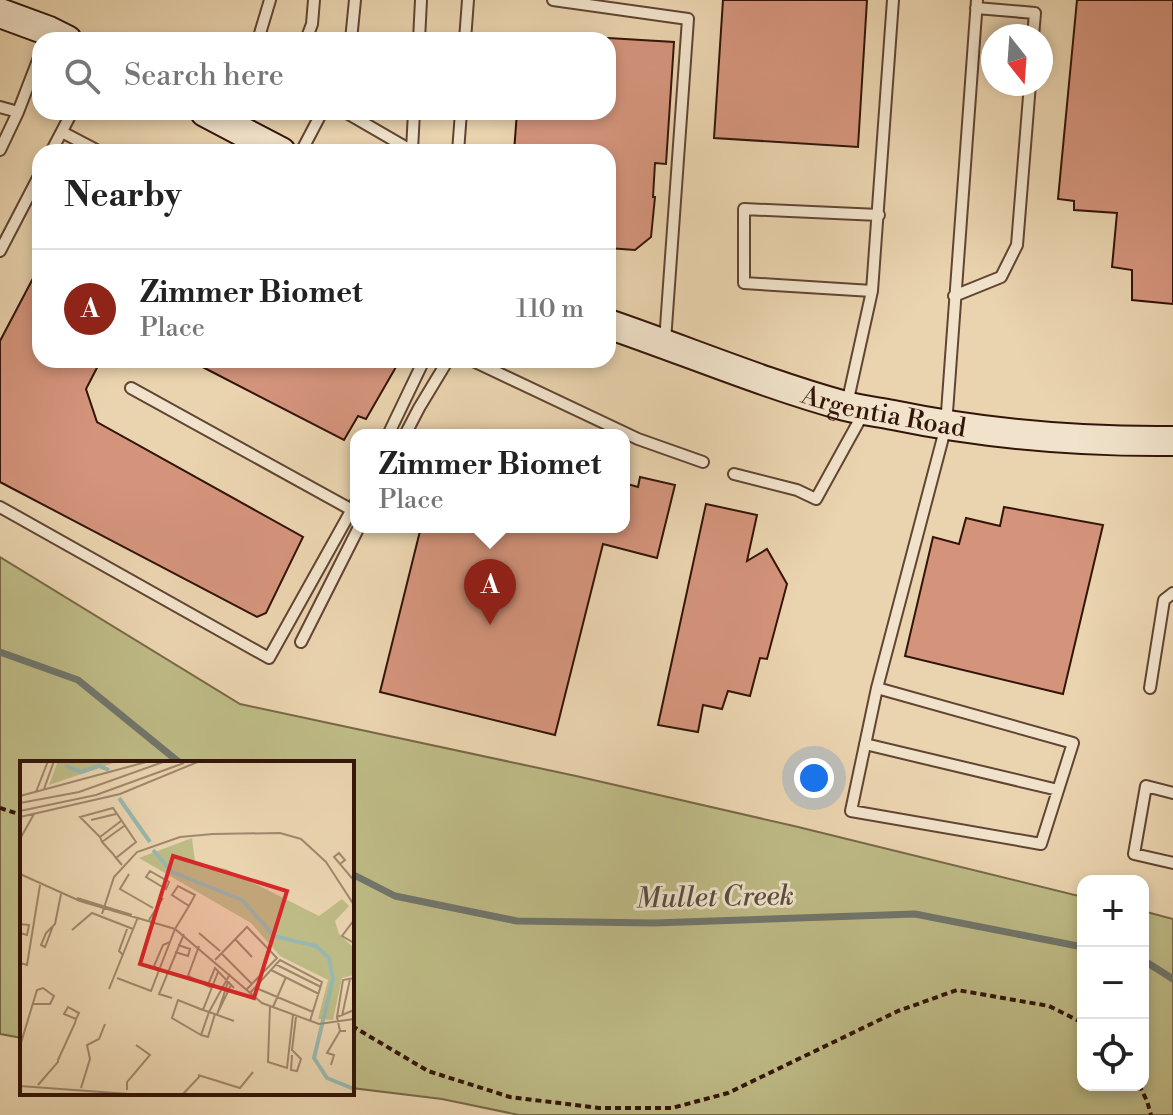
<!DOCTYPE html>
<html lang="en">
<head>
<meta charset="utf-8">
<style>
  body { margin:0; font-family:"Libre Bodoni",serif; background:#f2f2f2; color:#222 }
  .controls { position:absolute; right:24px; bottom:24px; display:grid; overflow:hidden; border-radius:16px; box-shadow:0 4px 12px #0003 }
  .controls button { width:72px; height:72px; display:grid; place-items:center; padding:0; border:0; border-bottom:2px solid #e0e0e0; background:#fff; color:#222; font:40px sans-serif }
  .compass { position:absolute; left:981px; top:24px; width:72px; height:72px; border-radius:50%; background:#fff; box-shadow:0 4px 12px #0003; rotate:163deg }
  .you { position:absolute; left:814px; top:778px; width:28px; height:28px; margin:-20px; border:6px solid #fff; border-radius:50%; background:#1a73e8; box-shadow:0 0 0 12px #1a73e833 }
  .badge { display:grid; place-items:center; width:52px; height:52px; border-radius:50%; background:#8f2418; color:#fff; font-size:26px; font-weight:700 }
  .pin { position:absolute; translate:-50% -66px; filter:drop-shadow(0 2px 4px #0008) }
  .pin::after { content:''; position:absolute; top:42px; width:28px; height:24px; background:inherit; clip-path:polygon(0 0,100% 0,50% 100%) }
  .popup { position:absolute; left:350px; top:429px; width:280px; height:104px; box-sizing:border-box; display:grid; place-content:center; border-radius:16px; background:#fff; filter:drop-shadow(0 2px 6px #0005); font-size:26px; white-space:nowrap; color:#767676 }
  .popup b { font-size:30px; color:#222 }
  .popup::after { content:''; position:absolute; left:50%; top:100%; margin-left:-16px; border:16px solid transparent; border-top-color:#fff }
  .list { margin:0; padding:0; list-style:none }
  h2 { display:flex; justify-content:space-between; align-items:center; height:104px; margin:0; padding:0 32px; font-size:34px }
  h2 small { font-size:26px; font-weight:400; color:#767676 }
  .list li { display:grid; grid-template-columns:52px 1fr auto; gap:24px; align-items:center; box-sizing:border-box; height:120px; padding:0 32px; border-top:2px solid #e0e0e0 }
  .list b { display:block; font-size:30px; white-space:nowrap }
  .list p { margin:0; font-size:26px; white-space:nowrap; color:#767676 }
  .list em { font-size:26px; font-style:normal; color:#767676 }
  .icon { flex:none; width:44px; height:44px; fill:none; stroke:currentColor; stroke-width:2; stroke-linecap:round; stroke-linejoin:round }
  .map { position:relative; flex:none; width:1173px; height:1115px; overflow:hidden }
  .search { position:absolute; background:#fff; box-shadow:0 4px 12px #0003; left:32px; top:32px; width:584px; height:88px; display:flex; align-items:center; gap:20px; box-sizing:border-box; padding:0 28px; border-radius:24px; color:#767676; font-size:30px }
  .panel { position:absolute; background:#fff; box-shadow:0 4px 12px #0003; left:32px; top:144px; width:584px; height:224px; border-radius:24px }
  .map>svg:first-child { display:block }
  .green { fill:#bebb86; stroke:#786847; stroke-width:2 }
  .lines { fill:none; stroke-linecap:round; stroke-linejoin:round }
  .stream { stroke:#70766c; stroke-width:7 }
  .building { fill:#d4947c; stroke:#331408; stroke-width:2 }
  .lane-casing { stroke:#614432; stroke-width:14 }
  .secondary-casing { stroke:#331408; stroke-width:32 }
  .path { stroke:#331408; stroke-width:4; stroke-dasharray:6 4; stroke-linecap:butt }
  .lane { stroke:#f1e3cb; stroke-width:10 }
  .secondary { stroke:#f1e3cb; stroke-width:28 }
  .labels { text-anchor:middle; stroke-width:6; stroke-linejoin:round; paint-order:stroke }
  .street-label { font-size:26px; fill:#331408; stroke:#f1e3cb }
  .water-label { font-size:28px; font-style:italic; fill:#564d42; stroke:#f1e3cb }
  .inset-river { fill:none; stroke:#98b8af; stroke-width:4 }
  .inset-road { fill:none; stroke:#a1876c; stroke-width:2 }
  .view { fill:#d62828; fill-opacity:0.15; stroke:#d62828; stroke-width:4 }
  .inset-edge { fill:none; stroke:#331408; stroke-width:4 }
</style>
</head>
<body>
<div class="map">
<svg width="1173" height="1115" viewBox="0 0 1173 1115">
  <rect width="100%" height="100%" fill="#ead4af"/>
  <filter id="stains"><feTurbulence type="fractalNoise" baseFrequency=".0025" numOctaves="4"/><feColorMatrix values="0 0 0 0 .2 0 0 0 0 .09 0 0 0 0 .02 0 0 0 .5 -.17"/></filter>
  <radialGradient id="worn" r=".72"><stop offset=".6" stop-color="#630" stop-opacity="0"/><stop offset="1" stop-color="#630" stop-opacity=".3"/></radialGradient>
  <!-- green -->
  <path class="green" d="M0,557L240,704L576,776L794,826L1083,897V1085H1143V911L1173,919V1115H519L442,1099L352,1088V763H22V1038L0,1034Z"/>
  <g class="lines">
    <!-- stream -->
    <path class="stream" d="M0,652L78,680L180,763
      M352,874L395,896L517,921L654,923L915,914L1083,947
      M1143,960L1173,979"/>
  </g>
  <!-- building -->
  <path class="building" d="M723,0H867L858,147L714,138Z
    M1077,0H1173V304L1132,300V270L1112,267L1117,213L1074,210V201L1058,199Z
    M608,38L674,42L666,164L655,163L653,197H655L651,237L635,250L608,248V152H514L517,112H608Z
    M40,265V360H101L86,389L97,422L303,537L266,613L257,617L0,482V341Z
    M189,360H400L366,419L358,416L344,440Z
    M640,477L675,485L657,558L603,544L555,735L380,692L421,527H624V483L638,487Z
    M706,504L757,515L747,561L767,549L787,584L767,659L760,658L750,696L728,691L722,709L703,705L698,732L658,725Z
    M1004,507L1103,525L1063,694L905,656L933,537L959,544L966,518L1000,526Z"/>
  <g class="lines">
    <defs>
      <path id="lane" d="M553,0L688,19L665,341
        M976,8L1035,13L1033,36
        M258,40L270,0
        M306,40L312,24L314,0
        M351,40L355,0
        M419,40L421,0
        M465,40L468,0
        M0,107L18,112
        M345,112L414,152
        M62,132L100,152
        M0,150L18,112L40,55
        M412,150L414,112
        M51,152L72,112
        M301,152L322,112
        M458,152L461,112
        M0,251L40,174
        M872,291L744,283V209L879,215
        M954,296L1001,277L1017,245L1030,84
        M471,360L638,439L703,462
        M131,388L352,510
        M847,404L872,291L893,0
        M388,435L424,360
        M405,435L419,408L448,360
        M734,474L797,490L816,499L864,412
        M0,507L269,658L356,502
        M301,642L359,527
        M877,688L1073,743L1041,844L851,811L877,688L946,426L977,0
        M1150,688L1164,600L1173,593
        M865,744L1058,790
        M1173,793L1146,786L1134,854L1173,863"/>
      <g id="secondary">
        <path d="M0,13L49,31L67,40"/>
        <path d="M205,112L281,152"/>
        <path id="s1" d="M608,324C687,351 765,384 845,406C861,410 877,412 893,415C985,434 1079,442 1173,441"/>
      </g>
    </defs>
    <!-- lane casing -->
    <use href="#lane" class="lane-casing"/>
    <!-- secondary casing -->
    <use href="#secondary" class="secondary-casing"/>
    <!-- path -->
    <path class="path" d="M0,808L22,815
      M352,1026L428,1071L510,1097L599,1108H672L728,1093L898,1011L957,990L1049,1006L1083,1023
      M1139,1085L1147,1101L1151,1115"/>
    <!-- lane -->
    <use href="#lane" class="lane"/>
    <!-- secondary -->
    <use href="#secondary" class="secondary"/>
  </g>
  <g class="labels">
    <!-- street labels -->
    <g class="street-label">
      <text dy="9" stroke="none"><textPath href="#s1" startOffset="290">Argentia Road</textPath></text>
    </g>
    <!-- water labels -->
    <g class="water-label">
      <text transform="translate(715 896) rotate(-1)" y="10">Mullet Creek</text>
    </g>
  </g>
  <!-- overview -->
  <g transform="translate(20 761)">
    <rect width="334" height="334" fill="#ead4af"/>
    <path d="M38,0H99L29,24ZM172,77L175,101L206,108L299,155L322,138L329,145L315,160L319,173L334,187V214L322,217L313,259L298,258L308,219L260,195L231,162L119,97Z" fill="#bebb86"/>
    <path class="inset-river" d="M46,5L61,11L79,5L89,9M99,37L130,81M133,89L152,111L222,139L254,175L296,185L309,197L313,218L294,297L307,317L334,328"/>
    <path class="inset-road" d="M243,0H282M24,28L34,0M16,31L28,0M0,35L130,0M0,42L59,31L146,0M0,50L76,34L164,2M0,56L100,33L180,0M71,59L96,53M80,76L101,60M0,78L14,53M82,81L104,65M96,97L116,81L93,47L60,56L80,76L82,81L93,93L96,97L102,104M320,103L325,99L319,92L314,96L331,116L334,119M130,110L149,121L146,128L126,116ZM0,113L60,140L155,168L242,242L299,263L334,258M109,113L100,128L133,147M57,137L112,154M82,153L94,116L117,91L160,76L193,73L260,72L281,78L306,101L334,144M129,159L143,137M334,159L322,175L334,182M0,163L9,164L7,174L0,172M33,165L25,186L21,184L26,172L35,163L41,133M52,169L72,152L113,168M179,172L200,190M215,178L232,196M179,185L168,215L192,227M155,191L168,195L170,188L158,184M201,192L232,223M103,194L99,190L107,168M195,199L227,166L257,197L226,229M0,202L7,204L20,124M255,203L301,226M139,208L134,205L143,184L150,181M251,209L299,233M210,213L189,251L214,260M97,217L131,230L155,168L169,145L175,134L158,125L152,134L169,145M188,224L195,207L214,227M236,227L293,251M89,228L118,156M230,232L260,199L302,221L290,260M152,237L139,233L164,173M250,245L248,301L267,307L273,254M253,246L266,216M199,249L211,224M195,253L188,276L181,274L189,251L183,249L198,211M197,254L208,221M322,255L330,218M317,256L323,219L334,217M326,270H320L317,256L334,249M181,274L152,257L158,239L183,249M0,285L17,229L23,227L34,235L30,243H13M272,294L271,309L277,310L281,298L272,289L276,256M311,304L314,294L307,292L320,270M178,314L220,327L233,311M18,324L38,301V299L55,262L56,258L59,252L48,246L44,253L56,258M0,325L122,334M61,327L70,298L67,284L79,278L85,263M107,329V321L130,294L116,284M162,334L180,315"/>
    <path class="view" d="M153,95L267,130L234,237L120,203Z"/>
    <rect width="334" height="334" class="inset-edge"/>
  </g>
  <rect width="100%" height="100%" filter="url(#stains)"/>
  <rect width="100%" height="100%" fill="url(#worn)"/>
</svg>
<div class="controls">
<button>+</button>
<button>−</button>
<button><svg class="icon" aria-label="locate" viewBox="0 0 24 24"><circle cx="12" cy="12" r="6"/><path d="M12 2v4M12 18v4M2 12h4M18 12h4"/></svg></button>
</div>
<svg class="compass" viewBox="-18 -18 36 36"><path d="M0-13l5 13h-10z" fill="#e53935"/><path d="M0 13l5-13h-10z" fill="#767676"/></svg>
<div class="you"></div>
<div class="pin badge" style="left:490px;top:625px">A</div>
<div class="popup"><b>Zimmer Biomet</b>Place</div>
<div class="search"><svg class="icon" aria-label="search" viewBox="0 0 24 24"><circle cx="10" cy="10" r="6"/><path d="M15 15l6 6"/></svg>Search here</div>
<section class="panel">
<h2>Nearby<small></small></h2>
<ul class="list">
<li><span class="badge">A</span><div><b>Zimmer Biomet</b><p>Place</p></div><em>110 m</em></li>
</ul>
</section>
</div>
</body>
</html>
